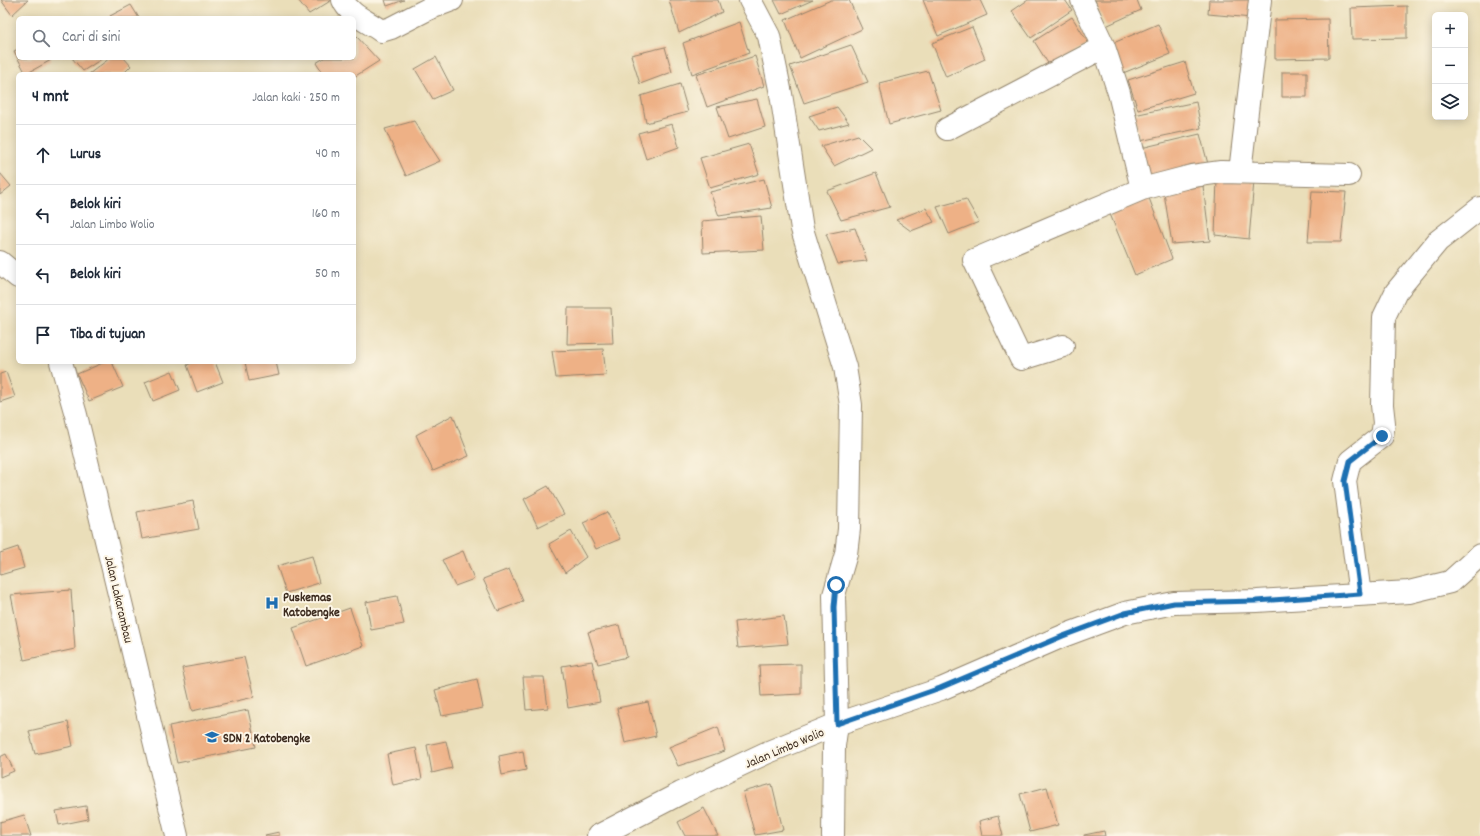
<!DOCTYPE html>
<html lang="id">
<head>
<meta charset="utf-8">
<style>
  body { margin:0; font-family:Dekko,sans-serif; background:#f2f2f3; color:#1f2937 }
  .controls { position:absolute; right:12px; top:12px; display:grid; overflow:hidden; border-radius:6px; box-shadow:0 2px 10px #0003 }
  .controls button { width:36px; height:36px; display:grid; place-items:center; padding:0; border:0; border-bottom:1px solid #e0e1e3; background:#fff; color:#1f2937; font:20px sans-serif }
  .stop { position:absolute; width:12px; height:12px; margin:-9px; border:3px solid #1f6fb2; border-radius:50%; background:#fff }
  .stop.end { background:#1f6fb2; border-color:#fff; box-shadow:0 1px 4px #0008 }
  .list { margin:0; padding:0; list-style:none }
  h2 { display:flex; justify-content:space-between; align-items:center; height:52px; margin:0; padding:0 16px; font-size:17px }
  h2 small { font-size:13px; font-weight:400; color:#747a83 }
  .list li { display:grid; grid-template-columns:26px 1fr auto; gap:12px; align-items:center; box-sizing:border-box; height:60px; padding:0 16px; border-top:1px solid #e0e1e3 }
  .list b { display:block; font-size:15px; white-space:nowrap }
  .list p { margin:0; font-size:13px; white-space:nowrap; color:#747a83 }
  .list em { font-size:13px; font-style:normal; color:#747a83 }
  .icon { flex:none; width:22px; height:22px; fill:none; stroke:currentColor; stroke-width:2; stroke-linecap:round; stroke-linejoin:round }
  .map { position:relative; flex:none; width:1480px; height:836px; overflow:hidden }
  .search { position:absolute; background:#fff; box-shadow:0 2px 10px #0003; left:16px; top:16px; width:340px; height:44px; display:flex; align-items:center; gap:10px; box-sizing:border-box; padding:0 14px; border-radius:6px; color:#747a83; font-size:15px }
  .panel { position:absolute; background:#fff; box-shadow:0 2px 10px #0003; left:16px; top:72px; width:340px; height:292px; border-radius:6px }
  .map>svg:first-child { display:block }
  .building { fill:#eeb186 }
  .lines { fill:none; stroke-linecap:round; stroke-linejoin:round }
  .minor-casing { stroke:#92846c; stroke-width:24 }
  .minor { stroke:#fff; stroke-width:22 }
  .route { stroke:#1f6fb2; stroke-width:5 }
  .labels { text-anchor:middle; stroke-width:4; stroke-linejoin:round; paint-order:stroke }
  .poi-label { font-size:13px; font-weight:bold; fill:#3b2a1e; stroke:#fcf5e5; text-anchor:start }
  .street-label { font-size:13px; fill:#3b2a1e; stroke:#fcf5e5 }
</style>
</head>
<body>
<div class="map">
<svg width="1480" height="836" viewBox="0 0 1480 836">
  <rect width="100%" height="100%" fill="#fcf5e5"/>
  <filter id="ink" filterUnits="userSpaceOnUse"><feTurbulence type="fractalNoise" baseFrequency=".025" numOctaves="2"/><feDisplacementMap in="SourceGraphic" scale="8" xChannelSelector="R" yChannelSelector="G"/><feConvolveMatrix kernelMatrix="1 2 1 2 8 2 1 2 1" color-interpolation-filters="sRGB"/></filter>
  <filter id="wash" filterUnits="userSpaceOnUse"><feTurbulence type="fractalNoise" baseFrequency=".012" numOctaves="4" result="noise"/><feDisplacementMap in="SourceGraphic" scale="16" xChannelSelector="R" yChannelSelector="G"/><feGaussianBlur stdDeviation="0.9" result="paint"/><feColorMatrix in="noise" values="0 0 0 0 0 0 0 0 0 0 0 0 0 0 0 0 0 1.4 0 .05"/><feComposite in="paint" operator="in"/></filter>
  <g filter="url(#wash)">
    <rect width="100%" height="100%" fill="#eadeb9"/>
    <g id="blocks">
      <!-- building -->
      <path class="building" d="M1,0H28L12,15Z
        M298,0H332L309,14Z
        M385,0H404L387,6Z
        M669,0H718L722,12L679,33Z
        M774,0H813L781,14Z
        M831,0H849L862,29L800,58L785,20Z
        M923,0H980L987,15L938,36Z
        M1028,0H1065L1072,10L1031,38L1012,11Z
        M1095,0H1137L1141,10L1106,26Z
        M1209,0H1253L1252,18L1208,14Z
        M131,5L139,18H111L110,16Z
        M1407,6V38L1352,39L1351,8Z
        M1072,17L1089,44L1051,68L1034,41Z
        M1328,19L1329,58L1275,59V20Z
        M739,22L749,53L692,74L683,43Z
        M1158,24L1170,54L1123,73L1111,44Z
        M972,27L985,59L946,77L932,43Z
        M357,37L379,61L354,77V74H323L316,63L324,58H354V39Z
        M851,45L868,82L804,103L790,66Z
        M665,47L672,72L640,84L631,55Z
        M18,49V58H50L51,60L26,74L14,51Z
        M755,56L764,86L707,107L696,75Z
        M436,57L453,90L433,99L415,69Z
        M72,58H103L83,71Z
        M110,58H124L131,66L123,74H89Z
        M1185,62L1194,93L1138,110L1128,80Z
        M928,71L941,110L889,124L879,83Z
        M1282,72H1307V97H1282Z
        M680,84L688,112L646,123L641,96Z
        M757,99L765,127L728,139L717,107Z
        M1196,102L1201,128L1140,141L1134,115Z
        M837,107L849,123L819,131L809,116Z
        M414,121L440,161L406,176L385,129Z
        M672,124L679,147L646,159L638,133Z
        M1200,134L1208,164L1149,179L1141,148Z
        M858,135L871,148L834,166L821,146Z
        M749,144L759,174L710,188L700,158Z
        M0,173L11,186L0,195Z
        M876,173L890,207L841,220L827,191Z
        M764,179L772,208L719,216L710,192Z
        M1217,179L1254,181L1249,239L1215,235Z
        M1203,186L1210,241L1172,244L1164,193Z
        M1312,191L1346,192L1341,242H1308Z
        M1149,198L1172,259L1135,275L1110,214Z
        M966,199L979,222L949,234L937,207Z
        M926,208L934,222L911,231L896,220Z
        M761,216L764,250L703,253L702,221Z
        M855,228L867,261L838,264L826,234Z
        M568,308H611L613,343L567,344Z
        M603,349L606,375L556,378L552,351Z
        M105,362H112L123,387L89,401L77,374Z
        M194,362H215L223,382L197,392L187,365Z
        M245,362H276L279,375L249,381Z
        M172,371L180,390L153,401L145,382Z
        M6,372L15,397L0,402V374Z
        M453,415L469,456L433,471L416,435Z
        M548,486L564,514L538,527L524,499Z
        M193,501L199,529L142,539L137,512Z
        M607,512L620,539L596,549L583,523Z
        M571,531L586,557L565,573L549,544Z
        M18,547L24,568L0,575V553Z
        M463,551L474,579L455,586L442,560Z
        M312,556L319,583L286,593L277,566Z
        M509,569L523,601L498,611L483,579Z
        M71,590L75,649L24,660L11,595Z
        M397,596L404,624L371,630L366,602Z
        M350,608L363,646L306,666L293,628Z
        M784,616L788,644L738,648L735,622Z
        M619,625L627,657L598,664L588,632Z
        M244,657L254,697L192,711L182,668Z
        M592,661L600,702L568,708L562,666Z
        M801,664V694L761,696L759,665Z
        M523,677H544L548,708L526,710Z
        M477,679L483,708L442,716L435,690Z
        M648,702L656,736L625,743L617,708Z
        M248,710L256,747L177,763L169,726Z
        M68,722L73,746L35,754L29,731Z
        M718,727L725,751L678,766L669,747Z
        M446,741L452,768L432,773L427,745Z
        M416,748L422,779L393,785L387,754Z
        M523,751L526,770L502,775L499,756Z
        M6,754L14,771L0,777V757Z
        M772,784L783,830L755,835L743,792Z
        M1047,787L1058,825L1030,832L1020,794Z
        M86,806L88,819L59,825L56,811Z
        M704,808L718,836H685L678,822Z
        M24,815L31,836H0V822Z
        M998,816L1003,836H982L979,821Z
        M1104,831L1105,836H1084V835Z
        M279,832V836H266L265,835Z"/>
    </g>
  </g>
  <g filter="url(#ink)">
    <use href="#blocks" fill-opacity="0" stroke="#92846c" stroke-width="1"/>
    <g class="lines">
      <defs>
        <path id="minor" d="M343,0C349,15 368,21 381,31L391,28L428,9L452,0
          M750,0L769,36L781,94L802,229L845,367L851,405L849,529L846,554L834,595L837,724L834,746L833,836
          M1082,0L1104,47L1119,93L1142,189
          M947,129L1104,47
          M1240,172L1260,0
          M0,262L18,277
          M1063,346L1021,359L974,260L1142,189L1192,176L1221,172L1349,175
          M61,362L76,415L177,836
          M1360,595L1345,481L1350,461L1382,436L1384,423L1382,405L1384,317L1396,292L1438,241L1480,208
          M598,836L681,793L766,753L837,724L941,689L1063,636L1125,613L1174,603L1257,601L1409,592L1450,582L1480,555"/>
      </defs>
      <!-- minor casing -->
      <use href="#minor" class="minor-casing"/>
      <!-- minor -->
      <use href="#minor" class="minor"/>
    </g>
  </g>
  <g class="lines" filter="url(#ink)">
    <!-- route -->
    <path class="route" d="M836,585L834,607L837,724L940,688L1063,636L1125,613L1174,603L1256,601L1360,594L1345,481L1350,461L1382,436"/>
  </g>
  <!-- icons -->
  <defs>
    <symbol id="hospital-bare" viewBox="-9 -9 18 18"><path d="M-5-5h3v3.5h4V-5h3V5h-3V1.5h-4V5h-3Z" fill="#1f6fb2" stroke="#fcf5e5" stroke-width="2.5" paint-order="stroke"/></symbol>
    <symbol id="school-bare" viewBox="-9 -9 18 18"><path d="M0-5L7-2L0 1L-7-2ZM-4 1L0 2.5L4 1V4Q0 6-4 4Z" fill="#1f6fb2" stroke="#fcf5e5" stroke-width="2.5" paint-order="stroke"/></symbol>
  </defs>
  <g fill-rule="evenodd">
    <use href="#hospital-bare" x="262" y="593" width="20" height="20"/>
    <use href="#school-bare" x="202" y="727" width="20" height="20"/>
  </g>
  <g class="labels">
    <!-- poi labels -->
    <g class="poi-label">
      <text x="283" y="601">Puskemas<tspan x="283" dy="15">Katobengke</tspan></text>
      <text x="223" y="742">SDN 2 Katobengke</text>
    </g>
    <!-- street labels -->
    <g class="street-label">
      <text transform="translate(120 599) rotate(77)" y="5">Jalan Lakarambau</text>
      <text transform="translate(784 747) rotate(-23)" y="5">Jalan Limbo Wolio</text>
    </g>
  </g>
</svg>
<div class="controls">
<button>+</button>
<button>−</button>
<button><svg class="icon" aria-label="layers" viewBox="0 0 24 24"><path d="M12 4l9 5-9 5-9-5zM3 14l9 5 9-5"/></svg></button>
</div>
<div class="stop" style="left:836px;top:585px"></div>
<div class="stop end" style="left:1382px;top:436px"></div>
<div class="search"><svg class="icon" aria-label="search" viewBox="0 0 24 24"><circle cx="10" cy="10" r="6"/><path d="M15 15l6 6"/></svg>Cari di sini</div>
<section class="panel">
<h2>4 mnt<small>Jalan kaki · 250 m</small></h2>
<ul class="list">
<li><svg class="icon" aria-label="ahead" viewBox="0 0 24 24"><path d="M12 20V5M6 11l6-6 6 6"/></svg><div><b>Lurus</b></div><em>40 m</em></li>
<li><svg class="icon" aria-label="left" viewBox="0 0 24 24"><path d="M17 20v-9H6M10 6l-5 5 5 5"/></svg><div><b>Belok kiri</b><p>Jalan Limbo Wolio</p></div><em>160 m</em></li>
<li><svg class="icon" aria-label="left" viewBox="0 0 24 24"><path d="M17 20v-9H6M10 6l-5 5 5 5"/></svg><div><b>Belok kiri</b></div><em>50 m</em></li>
<li><svg class="icon" aria-label="arrive" viewBox="0 0 24 24"><path d="M6 21V4h12l-3 4 3 4H6"/></svg><div><b>Tiba di tujuan</b></div></li>
</ul>
</section>
</div>
</body>
</html>
